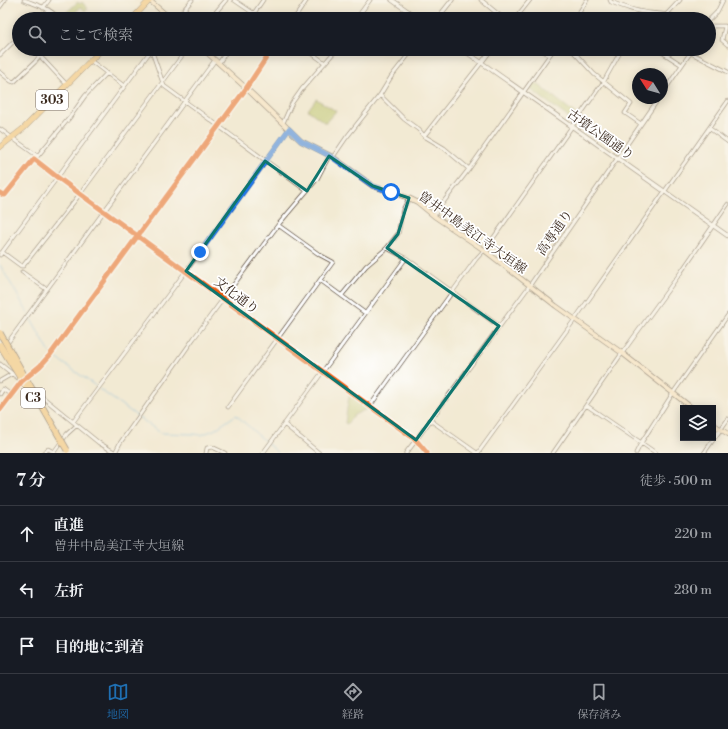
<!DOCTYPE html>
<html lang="ja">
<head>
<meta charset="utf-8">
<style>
  body { margin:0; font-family:"Libre Bodoni","Noto Serif JP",serif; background:#242831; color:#f1f3f6 }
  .controls { position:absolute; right:12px; bottom:12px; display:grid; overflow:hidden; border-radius:0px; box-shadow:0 2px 10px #0003 }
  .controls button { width:36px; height:36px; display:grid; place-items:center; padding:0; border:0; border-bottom:1px solid #363941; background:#171b24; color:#f1f3f6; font:20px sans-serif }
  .compass { position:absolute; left:632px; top:68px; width:36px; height:36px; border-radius:50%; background:#171b24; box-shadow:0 2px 10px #0003; rotate:307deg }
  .stop { position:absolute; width:12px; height:12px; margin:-9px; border:3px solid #1a73e8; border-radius:50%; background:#fff }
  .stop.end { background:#1a73e8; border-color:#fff; box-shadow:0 1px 4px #0008 }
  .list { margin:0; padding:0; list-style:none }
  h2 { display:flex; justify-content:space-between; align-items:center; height:52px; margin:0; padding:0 16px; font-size:17px }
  h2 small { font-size:13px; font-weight:400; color:#9ea1a6 }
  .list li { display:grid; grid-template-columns:26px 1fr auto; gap:12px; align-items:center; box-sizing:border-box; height:56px; padding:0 16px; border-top:1px solid #363941 }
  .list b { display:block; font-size:15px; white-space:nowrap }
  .list p { margin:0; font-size:13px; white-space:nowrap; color:#9ea1a6 }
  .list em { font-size:13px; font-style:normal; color:#9ea1a6 }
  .icon { flex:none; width:22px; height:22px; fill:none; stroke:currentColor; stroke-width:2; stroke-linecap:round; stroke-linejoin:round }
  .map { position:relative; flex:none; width:728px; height:453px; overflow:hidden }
  .search { position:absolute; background:#171b24; box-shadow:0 2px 10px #0003; left:12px; right:12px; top:12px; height:44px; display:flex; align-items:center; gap:10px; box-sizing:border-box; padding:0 14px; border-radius:22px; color:#9ea1a6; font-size:15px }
  .sheet { height:220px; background:#171b24 }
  nav { display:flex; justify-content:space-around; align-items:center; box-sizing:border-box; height:56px; border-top:1px solid #363941; background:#171b24; font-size:11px; color:#9ea1a6 }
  nav a { display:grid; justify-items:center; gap:2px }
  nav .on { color:#1f6fb2 }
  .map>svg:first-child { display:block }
  .green { fill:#b5c263; stroke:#787640 }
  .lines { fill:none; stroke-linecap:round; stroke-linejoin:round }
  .stream { stroke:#64b0dd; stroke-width:1 }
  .minor-casing { stroke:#564739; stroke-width:4.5 }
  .tertiary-casing { stroke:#564739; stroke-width:5 }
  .secondary-casing { stroke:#564739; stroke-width:5.5 }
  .trunk-casing { stroke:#564739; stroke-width:6 }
  .minor { stroke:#fff; stroke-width:3 }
  .tertiary { stroke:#fff; stroke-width:3.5 }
  .secondary { stroke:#fce6c4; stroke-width:4 }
  .trunk { stroke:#f7c06c; stroke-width:5 }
  .motorway-bridge-casing { stroke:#564739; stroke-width:7; stroke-linecap:butt }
  .motorway-bridge { stroke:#f7c06c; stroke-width:5.5 }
  .cycleway-casing { stroke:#fff; stroke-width:8 }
  .cycleway { stroke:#e8590c; stroke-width:5 }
  .route { stroke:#1a73e8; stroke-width:5 }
  .marked { fill:none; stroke:#0f766e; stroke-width:3; stroke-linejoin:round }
  .labels { text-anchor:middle; stroke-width:3.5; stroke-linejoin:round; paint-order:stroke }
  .shield { fill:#fff; stroke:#766a62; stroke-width:1 }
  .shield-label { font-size:12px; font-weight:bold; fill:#3b2a1e }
  .street-label { font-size:13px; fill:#3b2a1e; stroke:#fff }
</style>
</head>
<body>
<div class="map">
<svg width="728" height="453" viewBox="0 0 728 453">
  <rect width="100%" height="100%" fill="#fff"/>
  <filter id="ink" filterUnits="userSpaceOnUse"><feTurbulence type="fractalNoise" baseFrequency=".025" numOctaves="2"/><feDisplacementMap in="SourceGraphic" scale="8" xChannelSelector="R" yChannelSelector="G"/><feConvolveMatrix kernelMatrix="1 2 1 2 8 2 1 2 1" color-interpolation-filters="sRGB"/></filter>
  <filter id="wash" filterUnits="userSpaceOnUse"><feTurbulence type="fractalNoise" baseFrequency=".012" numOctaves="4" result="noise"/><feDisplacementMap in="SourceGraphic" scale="16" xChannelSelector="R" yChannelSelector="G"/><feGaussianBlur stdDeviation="0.9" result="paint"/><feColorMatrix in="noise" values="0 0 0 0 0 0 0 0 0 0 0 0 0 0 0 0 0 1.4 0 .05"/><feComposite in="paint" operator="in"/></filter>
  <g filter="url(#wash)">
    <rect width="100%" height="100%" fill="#f2ead3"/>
    <!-- green -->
    <path class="green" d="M78,2L80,4L82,2L88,9L85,11L81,7L70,17L72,19H61L60,18Z
      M535,82L577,115L573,121L530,89Z
      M316,99L336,111L326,122H324L308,110Z
      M350,394L369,408L354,415L347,424L345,423L348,402Z"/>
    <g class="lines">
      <!-- stream -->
      <path class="stream" d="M0,265L28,313
        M29,316L50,353
        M52,355L97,387
        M99,389L161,433L194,434L201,435L214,430L236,415L278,453"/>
    </g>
  </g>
  <g filter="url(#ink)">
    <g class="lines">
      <defs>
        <path id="minor" d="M24,0C36,5 51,8 59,19
          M234,0L262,19
          M481,0L504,19
          M610,0L611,2C624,7 637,12 651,13C664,15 669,13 681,19
          M0,7L5,0
          M43,8L49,0
          M666,15L680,0
          M40,19L49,10
          M176,19L192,0
          M210,19L226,0
          M250,19L263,0
          M294,19L307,0
          M356,19L370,0
          M515,19L530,0
          M575,19L587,0
          M648,19L652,14
          M709,20L717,12L723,0
          M709,26H725L722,40L728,45
          M90,49L96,55
          M151,49L164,86L307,191
          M262,49L269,54
          M306,49L325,63
          M541,49L549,55
          M571,49L594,74L631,104L625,113L641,124
          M657,49L682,65
          M691,53L728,72
          M0,55L13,42L19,38
          M40,56L67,85
          M91,61L124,86
          M219,63L228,49
          M0,72L11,81L14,82L35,62L45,49
          M662,94L693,49
          M380,95L404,119L419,130L424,136L444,148L469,169
          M283,123L292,103L302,89L337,49
          M709,128L728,142
          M0,129L36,155V158L70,117L85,96L107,73
          M424,136L492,49
          M333,157L346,138L380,95L391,77L413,49
          M434,216L438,209L469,169L554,49
          M387,248L406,258L499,326
          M2,252L21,266H23L80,194L187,49
          M0,255L152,49
          M22,272L46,289
          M320,280L365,313
          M342,295L366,266L387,248L398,234L403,210L409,198
          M6,345L215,60
          M0,364L19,379
          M0,381L12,374
          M35,391L99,443L116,453
          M0,394L3,389L11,395
          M586,405L656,453
          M370,406L476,259L487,247L604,81L622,49
          M228,407L333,262L320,255L278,225
          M0,410L22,381L40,366L50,355L245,90L272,49
          M430,420L477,453
          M73,422L186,271L289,129
          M284,424L319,453
          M416,440L530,285L659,98
          M43,453L48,449L54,452L67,434L77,425
          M115,453L120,443L194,338L278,225L317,179L329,156
          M206,453L207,448L212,447L225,453
          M263,453L406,258
          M478,453L575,319L728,101
          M553,453L620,356L681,272L728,204
          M636,453L641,443L673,393L728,315
          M704,453L728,419"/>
        <path id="tertiary" d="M392,0L419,19
          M437,19L452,0
          M462,49L728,236
          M0,193L3,195H5L34,159L57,177L416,440L427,453
          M406,453L416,440"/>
        <path id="secondary" d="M149,0L171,19
          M203,49L246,88L301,141L333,157L373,186L409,198L417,202L434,216L484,250L556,306L622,353L692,408
          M713,424L728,434"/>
        <path id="trunk" d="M132,19L150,0
          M0,147L24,128L102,49"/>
      </defs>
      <!-- minor casing -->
      <use href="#minor" class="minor-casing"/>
      <!-- tertiary casing -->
      <use href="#tertiary" class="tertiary-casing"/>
      <!-- secondary casing -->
      <use href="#secondary" class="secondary-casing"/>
      <!-- trunk casing -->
      <use href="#trunk" class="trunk-casing"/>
      <!-- minor -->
      <use href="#minor" class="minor"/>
      <!-- tertiary -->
      <use href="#tertiary" class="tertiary"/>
      <!-- secondary -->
      <use href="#secondary" class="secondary"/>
      <!-- trunk -->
      <use href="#trunk" class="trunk"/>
      <defs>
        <path id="motorway-bridge" d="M0,333L67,450
          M0,345L31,395"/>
      </defs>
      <!-- motorway-bridge casing -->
      <use href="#motorway-bridge" class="motorway-bridge-casing"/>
      <!-- motorway-bridge -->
      <use href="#motorway-bridge" class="motorway-bridge"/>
      <defs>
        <path id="cycleway" d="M0,193L3,195H5L34,159L57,177L416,440L427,453
          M0,410L22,381L40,366L50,355L245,90L272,49"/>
      </defs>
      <!-- cycleway casing -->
      <use href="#cycleway" class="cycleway-casing"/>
      <!-- cycleway -->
      <use href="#cycleway" class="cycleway"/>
    </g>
  </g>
  <g class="lines" filter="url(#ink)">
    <!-- route -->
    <path class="route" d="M200,252L289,129L301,141L332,157L373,186L391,192"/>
  </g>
  <!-- marked area -->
  <path d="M0 0H728V453H0ZM329,156L373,186L409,198L398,234L387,248L499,326L416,440L186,271L265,161L307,191Z" fill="#f2ead3" fill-opacity=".55" fill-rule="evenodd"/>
  <path class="marked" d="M329,156L373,186L409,198L398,234L387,248L499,326L416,440L186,271L265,161L307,191Z"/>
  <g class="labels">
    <!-- shield labels -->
    <g class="shield">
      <rect x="36" y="90" width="32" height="20" rx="3"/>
      <rect x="21" y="388" width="24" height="20" rx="3"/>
    </g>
    <g class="shield-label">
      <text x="52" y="104">303</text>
      <text x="33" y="402">C3</text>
    </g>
    <!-- street labels -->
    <g class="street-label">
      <text transform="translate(601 134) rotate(35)" y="5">古墳公園通り</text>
      <text transform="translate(473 232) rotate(36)" y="5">曽井中島美江寺大垣線</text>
      <text transform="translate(554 232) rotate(-55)" y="5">高専通り</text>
      <text transform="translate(237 295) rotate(37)" y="5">文化通り</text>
    </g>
  </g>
</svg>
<div class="controls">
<button><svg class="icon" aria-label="layers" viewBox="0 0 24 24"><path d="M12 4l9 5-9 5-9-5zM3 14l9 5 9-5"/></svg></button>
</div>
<svg class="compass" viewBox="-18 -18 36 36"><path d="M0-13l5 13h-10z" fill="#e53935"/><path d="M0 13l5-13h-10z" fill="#9ea1a6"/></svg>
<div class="stop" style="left:391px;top:192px"></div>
<div class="stop end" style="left:200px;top:252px"></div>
<div class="search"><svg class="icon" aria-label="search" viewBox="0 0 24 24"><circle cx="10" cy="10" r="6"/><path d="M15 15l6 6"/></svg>ここで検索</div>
</div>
<section class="sheet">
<h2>7 分<small>徒歩 · 500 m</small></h2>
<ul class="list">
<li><svg class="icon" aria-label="ahead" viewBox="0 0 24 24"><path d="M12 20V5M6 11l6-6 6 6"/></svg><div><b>直進</b><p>曽井中島美江寺大垣線</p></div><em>220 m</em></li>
<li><svg class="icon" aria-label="left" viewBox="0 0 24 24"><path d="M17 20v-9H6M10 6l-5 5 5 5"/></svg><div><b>左折</b></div><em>280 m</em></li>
<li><svg class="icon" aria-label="arrive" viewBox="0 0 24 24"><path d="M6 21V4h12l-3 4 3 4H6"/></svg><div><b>目的地に到着</b></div></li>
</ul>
</section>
<nav>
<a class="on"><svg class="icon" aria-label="map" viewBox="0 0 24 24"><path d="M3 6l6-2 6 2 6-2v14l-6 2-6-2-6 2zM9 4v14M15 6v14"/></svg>地図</a>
<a><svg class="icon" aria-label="directions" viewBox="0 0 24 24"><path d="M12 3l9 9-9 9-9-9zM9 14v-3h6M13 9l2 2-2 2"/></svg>経路</a>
<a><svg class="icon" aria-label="saved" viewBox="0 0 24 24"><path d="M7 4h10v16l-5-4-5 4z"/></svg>保存済み</a>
</nav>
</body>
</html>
